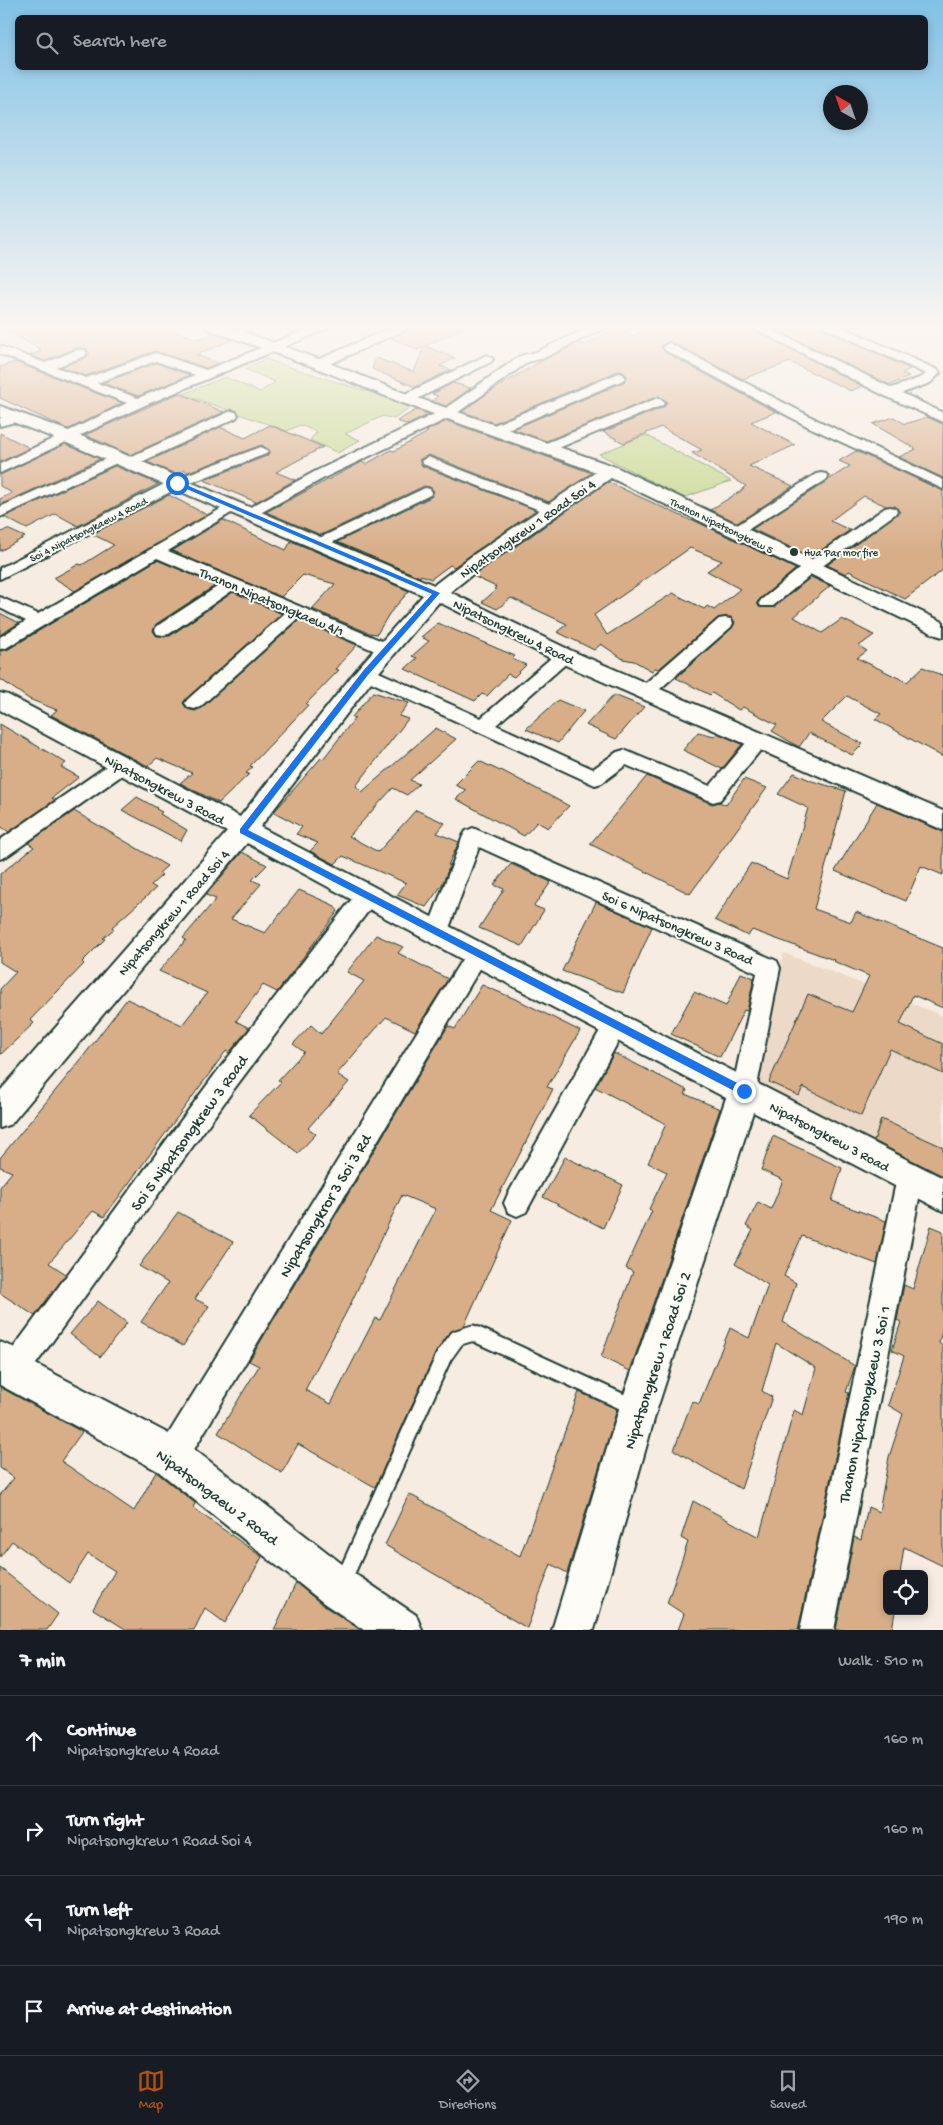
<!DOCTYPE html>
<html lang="en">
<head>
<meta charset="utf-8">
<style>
  body { margin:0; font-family:"Gochi Hand",sans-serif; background:#242831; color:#f1f3f6 }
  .controls { position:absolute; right:15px; bottom:15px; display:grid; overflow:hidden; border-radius:8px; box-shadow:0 2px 8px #0003 }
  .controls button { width:45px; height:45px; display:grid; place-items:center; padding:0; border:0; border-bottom:1px solid #363941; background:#171b24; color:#f1f3f6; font:25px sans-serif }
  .compass { position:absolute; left:823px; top:85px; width:45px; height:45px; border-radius:50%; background:#171b24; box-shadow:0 2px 8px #0003; rotate:320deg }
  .stop { position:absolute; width:15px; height:15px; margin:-11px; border:4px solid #1a73e8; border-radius:50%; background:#fff }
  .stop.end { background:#1a73e8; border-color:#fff; box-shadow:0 1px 5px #0008 }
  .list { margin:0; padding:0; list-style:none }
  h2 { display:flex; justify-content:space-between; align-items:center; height:65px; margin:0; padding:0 20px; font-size:21px }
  h2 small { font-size:16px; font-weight:400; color:#9ea1a6 }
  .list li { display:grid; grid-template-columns:32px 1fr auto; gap:15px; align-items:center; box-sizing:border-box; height:90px; padding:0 20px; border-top:1px solid #363941 }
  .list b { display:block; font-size:19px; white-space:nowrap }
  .list p { margin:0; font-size:16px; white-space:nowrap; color:#9ea1a6 }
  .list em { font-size:16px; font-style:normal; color:#9ea1a6 }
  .icon { flex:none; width:28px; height:28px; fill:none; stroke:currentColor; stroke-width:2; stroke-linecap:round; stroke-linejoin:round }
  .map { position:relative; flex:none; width:943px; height:1630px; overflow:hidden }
  .search { position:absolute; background:#171b24; box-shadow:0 2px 8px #0003; left:15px; right:15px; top:15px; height:55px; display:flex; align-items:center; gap:12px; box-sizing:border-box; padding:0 18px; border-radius:8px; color:#9ea1a6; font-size:19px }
  .sheet { height:425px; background:#171b24 }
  nav { display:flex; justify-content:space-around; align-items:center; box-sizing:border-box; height:70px; border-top:1px solid #363941; background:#171b24; font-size:14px; color:#9ea1a6 }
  nav a { display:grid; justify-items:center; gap:2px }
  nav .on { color:#b45309 }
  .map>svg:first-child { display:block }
  .built { fill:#edd9c7 }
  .green { fill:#c5d88d; stroke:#728a60 }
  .building { fill:#d8ae89; stroke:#1f3d34; fill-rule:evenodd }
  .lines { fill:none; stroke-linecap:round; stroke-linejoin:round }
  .service-casing { stroke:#1f3d34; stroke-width:19 }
  .minor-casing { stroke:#1f3d34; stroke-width:4 }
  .tertiary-casing { stroke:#1f3d34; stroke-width:4 }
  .service { stroke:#fdfcf7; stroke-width:15 }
  .minor { fill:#fdfcf7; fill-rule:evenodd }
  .tertiary { fill:#fdfcf7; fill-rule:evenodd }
  .route { fill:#1a73e8 }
  .poi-dot { fill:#1f3d34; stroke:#fdfcf7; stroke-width:2 }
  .labels { text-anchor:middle; stroke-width:4; stroke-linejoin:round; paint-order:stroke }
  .far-street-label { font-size:11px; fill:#1f3d34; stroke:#fdfcf7 }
  .far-poi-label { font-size:11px; fill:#1f3d34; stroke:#fdfcf7; text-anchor:start }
  .street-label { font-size:14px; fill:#1f3d34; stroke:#fdfcf7 }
  .near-street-label { font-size:16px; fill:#1f3d34; stroke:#fdfcf7 }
</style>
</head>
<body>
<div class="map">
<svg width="943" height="1630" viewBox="0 0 943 1630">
  <rect width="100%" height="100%" fill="#f6ece1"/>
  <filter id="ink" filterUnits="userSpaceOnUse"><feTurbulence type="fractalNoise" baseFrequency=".02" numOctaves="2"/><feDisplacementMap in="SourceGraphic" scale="10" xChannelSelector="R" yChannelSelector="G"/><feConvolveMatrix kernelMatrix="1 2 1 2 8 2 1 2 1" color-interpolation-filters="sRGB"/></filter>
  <g filter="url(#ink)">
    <!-- built -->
    <path class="built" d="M784,953L943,1016V1195L746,1095Z"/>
    <!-- green -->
    <path class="green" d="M265,359L413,406L394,419L383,416L345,434L360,440L338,453L310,440L317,432L300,425L287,431L183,394L225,377L260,392L275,382L245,369Z
      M646,435L731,481L683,498L599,454Z"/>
    <!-- building -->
    <path class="building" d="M0,326H159L198,339L213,333L232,340L196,355L218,363L206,368L155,351L86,376L61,367L86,358L89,354L87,349L76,348L45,361L30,355L42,351Z
      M413,326H468L425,346L455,358L440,366L451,370L415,387L372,369L376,358L414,372L424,347L418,350L391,338L410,330Z
      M646,326L668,331L682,326H747L862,386L851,391L790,362L742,379L670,341L662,345L664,352L776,412L751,422L795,445L749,466L793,486L738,523L710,510L744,489H742L746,486L692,453L702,450L661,427L624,443L603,432L664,407L667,402L659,396L546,441L513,429L624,382L627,376L623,372L618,371L494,423L462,412L488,393L541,361L579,343L586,345L613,329L635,336Z
      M768,326H822L825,330L910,369L902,373L909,377L890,385Z
      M15,362L122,403L69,429L65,428L0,398V367Z
      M156,363L190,375L138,396L102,383Z
      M453,383L471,388L446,406L431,401L438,396L432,394Z
      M179,393L224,412L130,455L85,435Z
      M416,410L429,414L408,425L397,421Z
      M894,417L905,424L927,417L943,424V478L899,457L916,449L873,424Z
      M447,421L592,473L549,502L429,455L420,459L422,466L536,510L454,567L450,565L431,579L421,575L420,577L337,542L431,497L434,491L430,487L424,486L321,535L266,512L362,462L366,464L391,450L394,451L428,432L426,431Z
      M270,425L323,447L276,472L295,480L256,502L204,480L267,456L270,451L262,445L188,472L184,470L176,474L147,462L220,427L245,438Z
      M0,433L30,448L0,462Z
      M65,444L100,459L0,505V499L12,493L0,486V475Z
      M856,451L943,491V570L905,599L849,571L846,574L827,565L900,512L895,506H886L864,496L830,521L850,530L811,557L752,529L850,466L839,461Z
      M115,466L158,484L78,526L56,514L27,529L4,517Z
      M608,482L692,521L693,520L796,569L760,599L757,602L759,607H774L811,577L830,586L794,617L822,633L842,619L874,635L859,646L867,651L857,658L907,682L923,667L943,676V757L875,719L881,714L847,696L821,722L863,744L852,755L809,733L799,747L772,731L777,725L743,707L739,710L712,693L710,695L676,678L732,628L735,622L731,617L718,618L659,669L655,668L652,671L634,661L623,659L601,644L594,650L578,642L557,632L567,624L511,598L497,609L482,602L496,590L494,589L496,587L473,576ZM690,548L722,561L707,571L740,589L714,610L707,606L704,609L673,593L607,635L594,615Z
      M169,495L207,515L75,591L54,578L79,564L82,565L114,545L92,534Z
      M223,520L286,550L291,541L409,591L389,614L377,634L369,633L312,609L335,584L303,575L281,597L172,551Z
      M7,529L25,537L0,551V533Z
      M157,560L216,585L156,624L153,631L157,636H170L233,592L282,614L187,698L183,703L187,709L195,711L201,708L299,620L357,645L335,669L339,670L306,704L308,705L250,766L253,767L246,773L249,774L219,803L180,783L192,773L157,758L148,766L130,757L51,715L57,710L29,699L0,679V651L7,650Z
      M0,613L19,623L0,635Z
      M438,623L515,656L512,659L526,665L514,677L508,674L487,696L482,694L475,701L405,669L417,658L412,656L429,641L421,637Z
      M373,692L409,703L399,716L408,719L356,786L362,792L436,728L456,739L410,780L419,784L407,795L393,788L349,836L378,852L416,810L445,823L437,833L459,842L448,865H450L442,885L426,907L397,895L406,883L343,856L335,864L310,851L318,843L296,834L302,827L274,812L321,758L323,759L355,718L352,717Z
      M614,695L644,707L616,739L586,725Z
      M558,700L584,711L558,743L526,729Z
      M0,724L66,763L61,767L79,777L52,798L55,800L9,832L0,826Z
      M698,732L714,736L717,733L742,744L722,769L683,750Z
      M479,761L500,771L501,770L569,806L548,828L537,822L524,836L456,799L466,790L455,785Z
      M794,773L812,781L846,791L814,909L851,922L856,912L943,948V1008L913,995L900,1024L943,1044V1074L890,1049L861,1116L803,1087L799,1096L769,1082L808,994L852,1012L869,976L833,961L834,960L752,930L748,936L715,920L751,863L787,879L808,808L778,794Z
      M647,776L712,804L719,802L726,805L744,779L767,788L690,894L590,844Z
      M137,797L157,808L156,809L162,812L160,814L187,830L181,841L122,810Z
      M877,803L943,832V875L921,866L906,901L835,871Z
      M74,811L167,866L159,873L162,875L151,885L156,888L112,927L114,929L103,938L105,939L82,962L84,964L30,1020L34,1023L0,1055V989L16,972L0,962V874L34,847L28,843Z
      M242,852L267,865L252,880L261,884L231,919L265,933L299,890L333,905L338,911L277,992L263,985L236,1021L249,1028L229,1053L226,1051L104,1217L93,1211L49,1263L66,1274L35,1316L0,1293V1187L12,1172L0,1167V1158L79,1062L127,999L182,1025L207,993L159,971L186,940L183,938L216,899L206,895Z
      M511,864L551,882L534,906L544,910L522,946L479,928L504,889L494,885Z
      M596,902L652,927L623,993L562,971Z
      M376,935L403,947L398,953L448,979L415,1031L386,1017L337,1074L349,1082L308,1128L316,1134L298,1153L249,1115L281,1082L278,1080L304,1052L293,1044L311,1025L321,1034L364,981L347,972Z
      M741,973L754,978L747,1011L744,1010L720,1057L671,1034L694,992L726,1006Z
      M482,985L520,1001L580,1031L547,1087L553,1089L491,1210L512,1220L464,1326L450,1332L436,1352L375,1487L298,1444L282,1473L218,1433L259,1366L249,1361L448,1026L455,1029ZM402,1195L436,1209L380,1320L375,1318L331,1404L305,1390L350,1305Z
      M614,1053L687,1090L685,1094L720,1109L630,1371L601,1357L633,1272L626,1268L652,1211L649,1209L667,1172L648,1163L666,1124L595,1087Z
      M881,1119L943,1147V1176L874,1141Z
      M773,1136L842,1168L832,1201L886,1221L877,1264L802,1236L784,1276L796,1283L783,1322L855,1366L846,1392L849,1393L798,1630H678L684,1614L667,1603L688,1542L681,1538L693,1501L759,1537L794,1410L803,1415L816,1368L776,1343L762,1391L772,1397L741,1489L674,1450L692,1401L699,1404L730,1328L749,1338L768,1285L735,1264L753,1230L746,1226L758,1202L771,1209L783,1180L761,1170Z
      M565,1157L623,1185L603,1228L543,1197Z
      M178,1212L233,1242L195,1299L209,1306L183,1346L141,1322L168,1283L139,1266Z
      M931,1226L943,1231V1327L939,1343L943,1346V1566L904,1547L900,1574H887V1611H895L892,1630H836L854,1537L861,1540L868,1507L879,1512L889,1457L903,1414L888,1405L904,1356L892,1350L901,1322L897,1320L904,1285L913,1289Z
      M98,1301L127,1323L100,1357L70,1334Z
      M0,1387L82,1432L61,1461L134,1511L156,1472L195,1503L193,1508L262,1557L225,1623L205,1608L194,1630H127L93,1609L115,1571L88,1554L69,1583L12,1541L0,1557V1495L14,1478L0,1468Z
      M579,1392L617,1409L567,1573L551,1564L527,1628L385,1545L409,1494L520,1556Z
      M0,1568L58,1614L47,1630H0Z
      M296,1583L324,1606L361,1630H274Z"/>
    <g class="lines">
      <defs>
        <path id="service" d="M343,1581L444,1356L457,1338L473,1333L634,1407"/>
        <path id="minor" d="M241,326H257L238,336H230L228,333Z
          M315,326H331L329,328L143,406L0,473V464L127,403L0,354V346L45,363L77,350H85L87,353L85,356L56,367L86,378L156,353L206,370ZM156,361L195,375L138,398L97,383Z
          M395,326H411L409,328L323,367L319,368L313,364L315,361Z
          M592,326H608L544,358L528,362L453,416L326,477L253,517H243L241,514L243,511L316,471L443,410L520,356L536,352Z
          M749,326H764L892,388L922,377L926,374L826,328L824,326H840L938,370L940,373L930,383L902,393L943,413V422L885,396Z
          M669,343L819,421L943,480V489L809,427L665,350L663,347Z
          M487,355L493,359L491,362L411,402H401L400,399L401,396Z
          M619,373L623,374L625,377L623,380L499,433L494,434L487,430L489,427Z
          M658,398L665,402L663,405L551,451L546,452L539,448L541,445Z
          M231,411L236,412L238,415L236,418L133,466L128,467L121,463L123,460Z
          M17,413L24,417L22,420L0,426V418Z
          M261,447L268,451L266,454L182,486L0,579V568L172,480Z
          M116,454L121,455L123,458L121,461L0,517V507Z
          M428,457L557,507L559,510L557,513H547L423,464L421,461Z
          M821,473L826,474L828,477L826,480L741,534H731L728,531L816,474Z
          M425,488L430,489L432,492L430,495L323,547H313L310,544L313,541Z
          M231,503L236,504L238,507L236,510L168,551L394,646L397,650L394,654L388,655L382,654L299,618L200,707L194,709L188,707L185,703L188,699L285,613L233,590L169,634L163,635L157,634L155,630L157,626L220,585L157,558L6,648L0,649V637L26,621L0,608V597L38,614Z
          M890,507L895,508L897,511L895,514L817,570L773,606H761L759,603L761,600L805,564L885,508Z
          M725,618L731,619L733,623L731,627L653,695L647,697L641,695L638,691L641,687L719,619Z
          M564,651L570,652L573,656L570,660L496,725L593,769L617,752L624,750L710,786L751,737L758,736L765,737L767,742L720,800L713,802L626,765L602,783L595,785L360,677L357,673L360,669L366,667L372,669L481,718L558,652Z
          M121,759L128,761L131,766L128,771L7,856L0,859V840L114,761Z
          M473,828L777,961L780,968L756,1091L753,1099L744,1102L735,1099L732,1091L757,973L479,847L445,939L437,942L429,939L426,933L463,836L466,831Z
          M367,888L375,890L378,896L375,902L234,1089L23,1382L13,1387L3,1382L0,1368L3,1362L216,1073L359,890Z
          M477,945L485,948L488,954L485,960L183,1468L172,1472L161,1468L157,1457L161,1446L469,948Z
          M615,1015L623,1018L627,1025L526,1212L517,1216L508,1212L504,1203L508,1194L607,1018Z
          M910,1166L919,1169L923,1178L834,1630H800L897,1178L901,1169Z"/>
        <path id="tertiary" d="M206,326H227L324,361L412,396L616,467L943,622V637L936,635L611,478L487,563L450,592L572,651L943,811V830L556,661L439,602L374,678L260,827L487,946L943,1178V1211L753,1112L657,1409L594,1630H552L619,1409L726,1098L467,962L247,843L11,1124L0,1128V1091L227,832L0,710V693L8,695L240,817L358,668L423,595L62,441L0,417V406L74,433L434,585L473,555L596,472L400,402L314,367L208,329Z
          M0,1342L13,1347L26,1359L186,1443L355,1574L416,1615L422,1630H364L325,1604L158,1471L0,1385Z"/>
      </defs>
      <!-- service casing -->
      <use href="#service" class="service-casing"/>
      <!-- minor casing -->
      <use href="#minor" class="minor-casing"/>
      <!-- tertiary casing -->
      <use href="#tertiary" class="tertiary-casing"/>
      <!-- service -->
      <use href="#service" class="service"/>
      <!-- minor -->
      <use href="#minor" class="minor"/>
      <!-- tertiary -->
      <use href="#tertiary" class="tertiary"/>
    </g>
  </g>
  <!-- sky -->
  <linearGradient id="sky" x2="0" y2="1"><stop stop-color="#81c1e6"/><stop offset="0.59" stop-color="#fbf6f2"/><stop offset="1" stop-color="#fbf6f2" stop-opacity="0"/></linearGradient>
  <rect width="943" height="554" fill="url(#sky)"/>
  <!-- route -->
  <path class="route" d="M177,481L440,593L368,675L248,830L747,1088V1094H740L240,833V829L363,671L432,594L175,484Z"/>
  <!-- markers -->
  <circle class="poi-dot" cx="794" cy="552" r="5"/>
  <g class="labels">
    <!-- far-street labels -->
    <g class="far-street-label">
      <text transform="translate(722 525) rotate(26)" y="4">Thanon Nipatsongkrew 5</text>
      <text transform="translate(88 529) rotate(-27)" y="4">Soi 4 Nipatsongkaew 4 Road</text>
    </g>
    <!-- far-poi labels -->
    <g class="far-poi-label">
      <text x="804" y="556">Hua Par mor fire</text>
    </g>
    <!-- street labels -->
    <g class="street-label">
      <text transform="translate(527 528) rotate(-35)" y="5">Nipatsongkrew 1 Road Soi 4</text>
      <text transform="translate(272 601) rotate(23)" y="5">Thanon Nipatsongkaew 4/1</text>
      <text transform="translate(514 631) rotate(26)" y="5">Nipatsongkrew 4 Road</text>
      <text transform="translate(165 789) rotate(28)" y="5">Nipatsongkrew 3 Road</text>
      <text transform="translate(173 912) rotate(-49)" y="5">Nipatsongkrew 1 Road Soi 4</text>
      <text transform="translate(678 927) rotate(24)" y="5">Soi 6 Nipatsongkrew 3 Road</text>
      <text transform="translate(830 1136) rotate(28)" y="5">Nipatsongkrew 3 Road</text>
    </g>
    <!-- near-street labels -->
    <g class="near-street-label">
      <text transform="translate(188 1132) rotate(-54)" y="6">Soi 5 Nipatsongkrew 3 Road</text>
      <text transform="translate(324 1205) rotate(-59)" y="6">Nipatsongkror 3 Soi 3 Rd</text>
      <text transform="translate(656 1360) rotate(-72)" y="6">Nipatsongkrew 1 Road Soi 2</text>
      <text transform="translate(863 1404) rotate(-78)" y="6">Thanon Nipatsongkaew 3 Soi 1</text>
      <text transform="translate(218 1496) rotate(37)" y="6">Nipatsongaew 2 Road</text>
    </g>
  </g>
</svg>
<div class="controls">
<button><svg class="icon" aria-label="locate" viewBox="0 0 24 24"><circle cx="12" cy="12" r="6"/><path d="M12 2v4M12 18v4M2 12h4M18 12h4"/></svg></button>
</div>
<svg class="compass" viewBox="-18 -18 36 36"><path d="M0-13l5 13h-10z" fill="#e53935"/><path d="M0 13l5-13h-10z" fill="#9ea1a6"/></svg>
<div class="stop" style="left:177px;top:483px"></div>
<div class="stop end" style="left:744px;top:1091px"></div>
<div class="search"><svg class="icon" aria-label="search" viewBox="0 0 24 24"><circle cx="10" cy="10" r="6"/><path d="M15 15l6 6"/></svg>Search here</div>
</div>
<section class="sheet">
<h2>7 min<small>Walk · 510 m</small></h2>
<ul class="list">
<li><svg class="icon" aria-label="ahead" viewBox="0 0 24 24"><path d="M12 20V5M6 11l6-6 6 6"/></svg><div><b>Continue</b><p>Nipatsongkrew 4 Road</p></div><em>160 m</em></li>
<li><svg class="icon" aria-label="right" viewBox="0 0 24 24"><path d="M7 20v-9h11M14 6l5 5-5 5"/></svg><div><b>Turn right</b><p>Nipatsongkrew 1 Road Soi 4</p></div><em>160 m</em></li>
<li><svg class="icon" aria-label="left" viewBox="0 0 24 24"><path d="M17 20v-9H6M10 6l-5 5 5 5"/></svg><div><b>Turn left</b><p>Nipatsongkrew 3 Road</p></div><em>190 m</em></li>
<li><svg class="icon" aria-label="arrive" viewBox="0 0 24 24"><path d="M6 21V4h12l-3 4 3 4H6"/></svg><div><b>Arrive at destination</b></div></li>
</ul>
</section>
<nav>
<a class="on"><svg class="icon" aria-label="map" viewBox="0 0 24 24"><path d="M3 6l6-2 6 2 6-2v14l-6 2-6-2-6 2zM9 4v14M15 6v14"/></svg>Map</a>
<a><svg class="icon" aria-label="directions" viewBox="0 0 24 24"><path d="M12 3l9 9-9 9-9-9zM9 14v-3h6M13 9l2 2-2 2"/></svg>Directions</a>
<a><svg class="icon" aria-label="saved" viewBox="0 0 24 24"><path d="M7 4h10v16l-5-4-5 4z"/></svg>Saved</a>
</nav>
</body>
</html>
